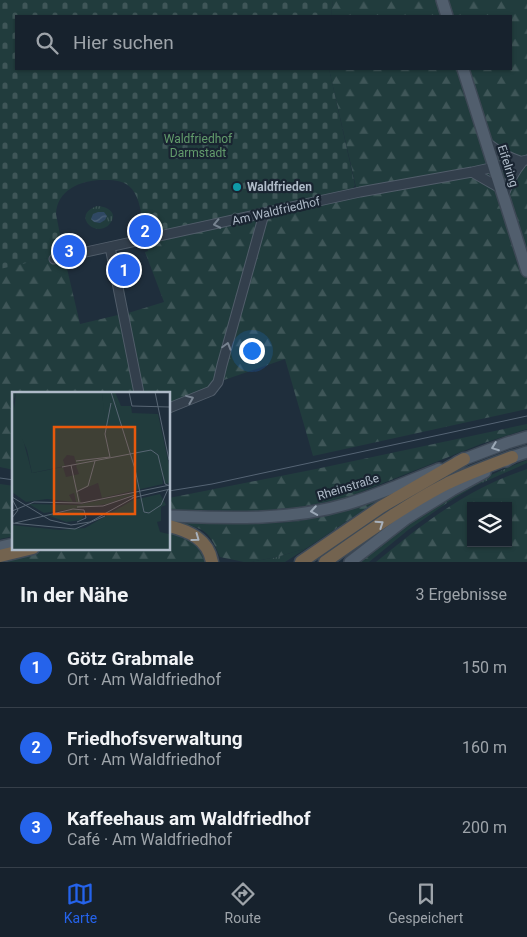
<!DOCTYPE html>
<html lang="de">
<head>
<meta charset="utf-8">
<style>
  body { margin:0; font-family:Roboto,sans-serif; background:#242f39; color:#f1f3f6 }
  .controls { position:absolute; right:15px; bottom:15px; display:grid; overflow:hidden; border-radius:0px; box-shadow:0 1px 4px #0004 }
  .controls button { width:45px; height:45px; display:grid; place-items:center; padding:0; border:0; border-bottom:1px solid #363f49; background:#17222d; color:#f1f3f6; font:25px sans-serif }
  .you { position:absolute; left:251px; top:350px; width:18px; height:18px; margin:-12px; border:4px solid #fff; border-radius:50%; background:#1a73e8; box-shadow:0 0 0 8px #1a73e833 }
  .badge { display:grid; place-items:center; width:32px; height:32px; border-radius:50%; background:#2563eb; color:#fff; font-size:16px; font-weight:700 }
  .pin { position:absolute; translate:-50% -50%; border:2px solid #fff; box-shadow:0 1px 5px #0006 }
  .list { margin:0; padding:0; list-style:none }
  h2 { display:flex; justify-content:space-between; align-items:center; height:65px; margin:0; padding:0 20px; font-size:21px }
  h2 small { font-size:16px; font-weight:400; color:#9ea4aa }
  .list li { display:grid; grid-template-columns:32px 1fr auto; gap:15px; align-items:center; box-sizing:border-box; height:80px; padding:0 20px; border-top:1px solid #363f49 }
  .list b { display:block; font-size:19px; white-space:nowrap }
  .list p { margin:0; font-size:16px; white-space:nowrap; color:#9ea4aa }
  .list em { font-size:16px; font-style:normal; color:#9ea4aa }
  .icon { flex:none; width:28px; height:28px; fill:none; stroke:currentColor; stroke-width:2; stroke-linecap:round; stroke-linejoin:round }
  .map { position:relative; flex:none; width:527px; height:562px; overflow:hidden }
  .search { position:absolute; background:#17222d; box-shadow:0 1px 4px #0004; left:15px; right:15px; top:15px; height:55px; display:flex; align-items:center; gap:12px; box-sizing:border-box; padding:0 18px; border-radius:0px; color:#9ea4aa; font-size:19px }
  .sheet { height:305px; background:#17222d }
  nav { display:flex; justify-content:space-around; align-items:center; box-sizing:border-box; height:70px; border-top:1px solid #363f49; background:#17222d; font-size:14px; color:#9ea4aa }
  nav a { display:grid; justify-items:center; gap:2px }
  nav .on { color:#2563eb }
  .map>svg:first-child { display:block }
  .grass { fill:url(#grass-tufts) }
  .forest { fill:url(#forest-firs); fill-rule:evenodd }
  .cemetery { fill:url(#cemetery-stones) }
  .water { fill:url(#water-waves) }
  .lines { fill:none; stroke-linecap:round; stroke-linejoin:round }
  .minor-casing { stroke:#515d6a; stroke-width:11 }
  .major-casing { stroke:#3d4855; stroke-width:14 }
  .highway-casing { stroke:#3e4a57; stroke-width:15 }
  .minor { stroke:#333f4c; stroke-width:9 }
  .major { stroke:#515e6d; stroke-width:11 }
  .highway { stroke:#73634f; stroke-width:12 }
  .tram { stroke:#556474; stroke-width:1 }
  .oneway { stroke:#778390 }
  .oneway2 { stroke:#9ba8b6 }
  .oneway3 { stroke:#a8b1bc }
  .culture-dot { fill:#0f9aa8; stroke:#192431; stroke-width:2 }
  .labels { text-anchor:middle; stroke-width:4.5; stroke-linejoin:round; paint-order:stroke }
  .park-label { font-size:12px; fill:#639c6c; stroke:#192431 }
  .street-label { font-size:12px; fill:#aebac8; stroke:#192431 }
  .poi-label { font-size:12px; font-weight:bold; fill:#aebac8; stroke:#192431; text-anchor:start }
  .inset-road { fill:none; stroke:#586674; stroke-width:1 }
  .view { fill:#e8590c; fill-opacity:0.15; stroke:#e8590c; stroke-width:2.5 }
  .inset-edge { fill:none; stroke:#aebac8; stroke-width:2.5 }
</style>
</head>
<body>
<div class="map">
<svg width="527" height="562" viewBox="0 0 527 562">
  <defs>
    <pattern id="grass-tufts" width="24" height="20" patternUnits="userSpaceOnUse" patternTransform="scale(1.25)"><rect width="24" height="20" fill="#213c3d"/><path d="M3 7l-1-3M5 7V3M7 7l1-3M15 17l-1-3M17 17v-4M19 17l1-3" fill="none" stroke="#3f5658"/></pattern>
    <pattern id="forest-firs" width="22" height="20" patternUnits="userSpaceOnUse" patternTransform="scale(1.25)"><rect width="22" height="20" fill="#213c3d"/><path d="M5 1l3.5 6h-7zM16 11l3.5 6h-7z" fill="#3f5658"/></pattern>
    <pattern id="cemetery-stones" width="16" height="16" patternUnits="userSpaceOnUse" patternTransform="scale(1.25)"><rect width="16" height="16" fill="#213c3d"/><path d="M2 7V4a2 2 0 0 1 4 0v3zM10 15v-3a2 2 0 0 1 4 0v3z" fill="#3f5658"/></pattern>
    <pattern id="water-waves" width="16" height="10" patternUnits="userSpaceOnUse" patternTransform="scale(1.25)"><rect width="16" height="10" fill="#2f4863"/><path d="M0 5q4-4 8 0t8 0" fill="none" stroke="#4b6078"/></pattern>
  </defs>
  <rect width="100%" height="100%" fill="#1f2e3c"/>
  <!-- grass -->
  <path class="grass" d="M97,206C106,206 118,212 111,222C99,241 69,216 97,206Z
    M527,460V463L475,486L447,503L445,499C471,484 498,471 527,460Z
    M307,548L285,562H250L277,557Z"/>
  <!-- forest -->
  <path class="forest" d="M333,0H527V409L313,456L285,359L224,380L169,406V393H141L128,313L164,302L145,252L148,251L146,241L358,196L329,69H511V16H331Z
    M62,255L65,260L80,324L122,314L138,393H14V470L0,467V268Z
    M527,424V429L481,444L346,498L300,507L259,511L169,510V498L316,469Z
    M527,469V562H376C403,540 430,518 460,500C481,487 504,477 527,469ZM471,506H508V543H471Z
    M0,484L14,486V536L0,539Z
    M383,497L307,548L277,557L250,562H244L220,557C208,528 204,529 175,522C216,522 257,526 298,521C327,517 355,507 383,497Z
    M445,499L447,503L408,530L369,562H357L387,539Z
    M169,531L191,537L204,550L208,562H0V560L56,548H169Z"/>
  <!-- cemetery -->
  <path class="cemetery" d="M0,0H333L331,16H16V69H329L355,185L352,190L141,238L138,228L144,227C141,214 140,199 132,189C123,179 112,180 100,180C80,181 57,190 56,214L62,245L68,244L70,253L0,269Z"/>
  <!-- water -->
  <path class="water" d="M98,212H104L107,216L105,220L100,223L94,222L91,219L93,214Z"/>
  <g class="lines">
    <defs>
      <path id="minor" d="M485,141C496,150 506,157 520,161
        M472,172L500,188
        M503,197C508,183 513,173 523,161
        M110,247L139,393
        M54,259L360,192L472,172L527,160
        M169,408L211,391L218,382L222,365L264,214"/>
      <path id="major" d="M442,0L447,16
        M463,69L527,271
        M506,461L512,457L527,452
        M457,462L507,443L527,437
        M169,516C228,518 289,521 347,504C378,495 409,481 439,469
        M0,547L14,544
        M350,562L407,518L452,490L485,472"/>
      <path id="highway" d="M169,526C189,531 208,539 212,562
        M0,556L33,548
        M301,562L381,507L464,459
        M325,562C365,534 405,505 448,483C469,473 491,465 512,457"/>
    </defs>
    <!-- minor casing -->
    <use href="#minor" class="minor-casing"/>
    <!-- major casing -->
    <use href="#major" class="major-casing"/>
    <!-- highway casing -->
    <use href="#highway" class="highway-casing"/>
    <!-- minor -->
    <use href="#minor" class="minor"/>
    <!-- major -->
    <use href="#major" class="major"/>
    <!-- highway -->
    <use href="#highway" class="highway"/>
    <!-- tram -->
    <path class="tram" d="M0,478L14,480
      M169,491L212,484L527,416"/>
  </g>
  <!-- one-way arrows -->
  <defs><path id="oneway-chevron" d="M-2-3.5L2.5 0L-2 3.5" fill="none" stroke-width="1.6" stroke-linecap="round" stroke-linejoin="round" transform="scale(1.25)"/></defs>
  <g class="oneway">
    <use href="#oneway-chevron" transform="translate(217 224) rotate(168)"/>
    <use href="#oneway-chevron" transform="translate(227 346) rotate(-74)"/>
    <use href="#oneway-chevron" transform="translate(190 399) rotate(-22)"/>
  </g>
  <g class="oneway2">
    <use href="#oneway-chevron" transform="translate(495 447) rotate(159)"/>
    <use href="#oneway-chevron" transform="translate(314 511) rotate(171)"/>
  </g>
  <g class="oneway3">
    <use href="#oneway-chevron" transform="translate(380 524) rotate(-34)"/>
    <use href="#oneway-chevron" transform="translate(196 538) rotate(36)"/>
  </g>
  <!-- markers -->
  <circle class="culture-dot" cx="237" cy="187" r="5"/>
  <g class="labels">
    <!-- park labels -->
    <g class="park-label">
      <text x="198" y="143">Waldfriedhof<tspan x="198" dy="14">Darmstadt</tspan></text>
    </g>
    <!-- street labels -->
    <g class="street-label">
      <text transform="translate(508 166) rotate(72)" y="4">Eifelring</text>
      <text transform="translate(276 211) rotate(-13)" y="4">Am Waldfriedhof</text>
      <text transform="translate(348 487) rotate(-17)" y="4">Rheinstraße</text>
    </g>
    <!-- poi labels -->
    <g class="poi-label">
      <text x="247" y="191">Waldfrieden</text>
    </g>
  </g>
  <!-- overview -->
  <g transform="translate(12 392)">
    <rect width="158" height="158" fill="#1f2e3c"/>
    <path d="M0,0H4L1,10L20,81L51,75L54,85L67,82L64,74L92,43L90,0H103L109,14H119L120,21L146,22L157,73V91L153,92L150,83L151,92L90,106L86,91L66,99L69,110H64L62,101L57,103L61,110L35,107L14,110L0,100ZM128,100L95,112L32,121L17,112L65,113ZM148,102L154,113L149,115V129L145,130L148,140L157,142V157H0V133L48,138L73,136L121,108ZM63,117L73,120L70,128L54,130L35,123Z" fill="#213c3d"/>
    <path d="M4,0H90L97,64L64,72L62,64L55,63L51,68L53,74L20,81L15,58L1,28Z" fill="#213c3d"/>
    <path class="inset-road" d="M99,0L123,77L132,120L137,121L149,113L156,97M117,0L120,14L158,15M143,0L157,68M64,69L98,65L93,42L99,11M59,73L67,110M50,75L139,58L146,63L153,92L158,94M64,100L76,94L83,69M0,105L38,128L59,133L78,130L121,106M120,106L158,97M0,107L6,118L0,126M65,115L91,114L123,103M0,119L22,110L70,111L158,93M0,131L63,137L93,124M3,131L61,117L72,118L74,126L65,130"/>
    <path class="view" d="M42,35H123V122H42Z"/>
    <rect width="158" height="158" class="inset-edge"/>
  </g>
</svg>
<div class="controls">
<button><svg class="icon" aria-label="layers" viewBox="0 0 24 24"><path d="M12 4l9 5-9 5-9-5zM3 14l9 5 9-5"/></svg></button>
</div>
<div class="you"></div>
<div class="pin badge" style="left:124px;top:270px">1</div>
<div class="pin badge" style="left:145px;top:231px">2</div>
<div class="pin badge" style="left:69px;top:251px">3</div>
<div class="search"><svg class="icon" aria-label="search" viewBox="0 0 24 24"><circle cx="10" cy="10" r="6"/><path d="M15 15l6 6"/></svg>Hier suchen</div>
</div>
<section class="sheet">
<h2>In der Nähe<small>3 Ergebnisse</small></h2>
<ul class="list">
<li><span class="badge">1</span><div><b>Götz Grabmale</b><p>Ort · Am Waldfriedhof</p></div><em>150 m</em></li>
<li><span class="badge">2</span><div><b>Friedhofsverwaltung</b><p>Ort · Am Waldfriedhof</p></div><em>160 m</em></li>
<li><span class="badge">3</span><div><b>Kaffeehaus am Waldfriedhof</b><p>Café · Am Waldfriedhof</p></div><em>200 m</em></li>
</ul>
</section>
<nav>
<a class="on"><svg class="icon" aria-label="map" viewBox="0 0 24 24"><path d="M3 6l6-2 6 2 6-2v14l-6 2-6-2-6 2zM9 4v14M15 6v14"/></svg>Karte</a>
<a><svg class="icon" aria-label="directions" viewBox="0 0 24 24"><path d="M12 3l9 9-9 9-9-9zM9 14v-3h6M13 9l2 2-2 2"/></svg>Route</a>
<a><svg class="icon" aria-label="saved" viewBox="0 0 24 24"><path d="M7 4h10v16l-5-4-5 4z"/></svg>Gespeichert</a>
</nav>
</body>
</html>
